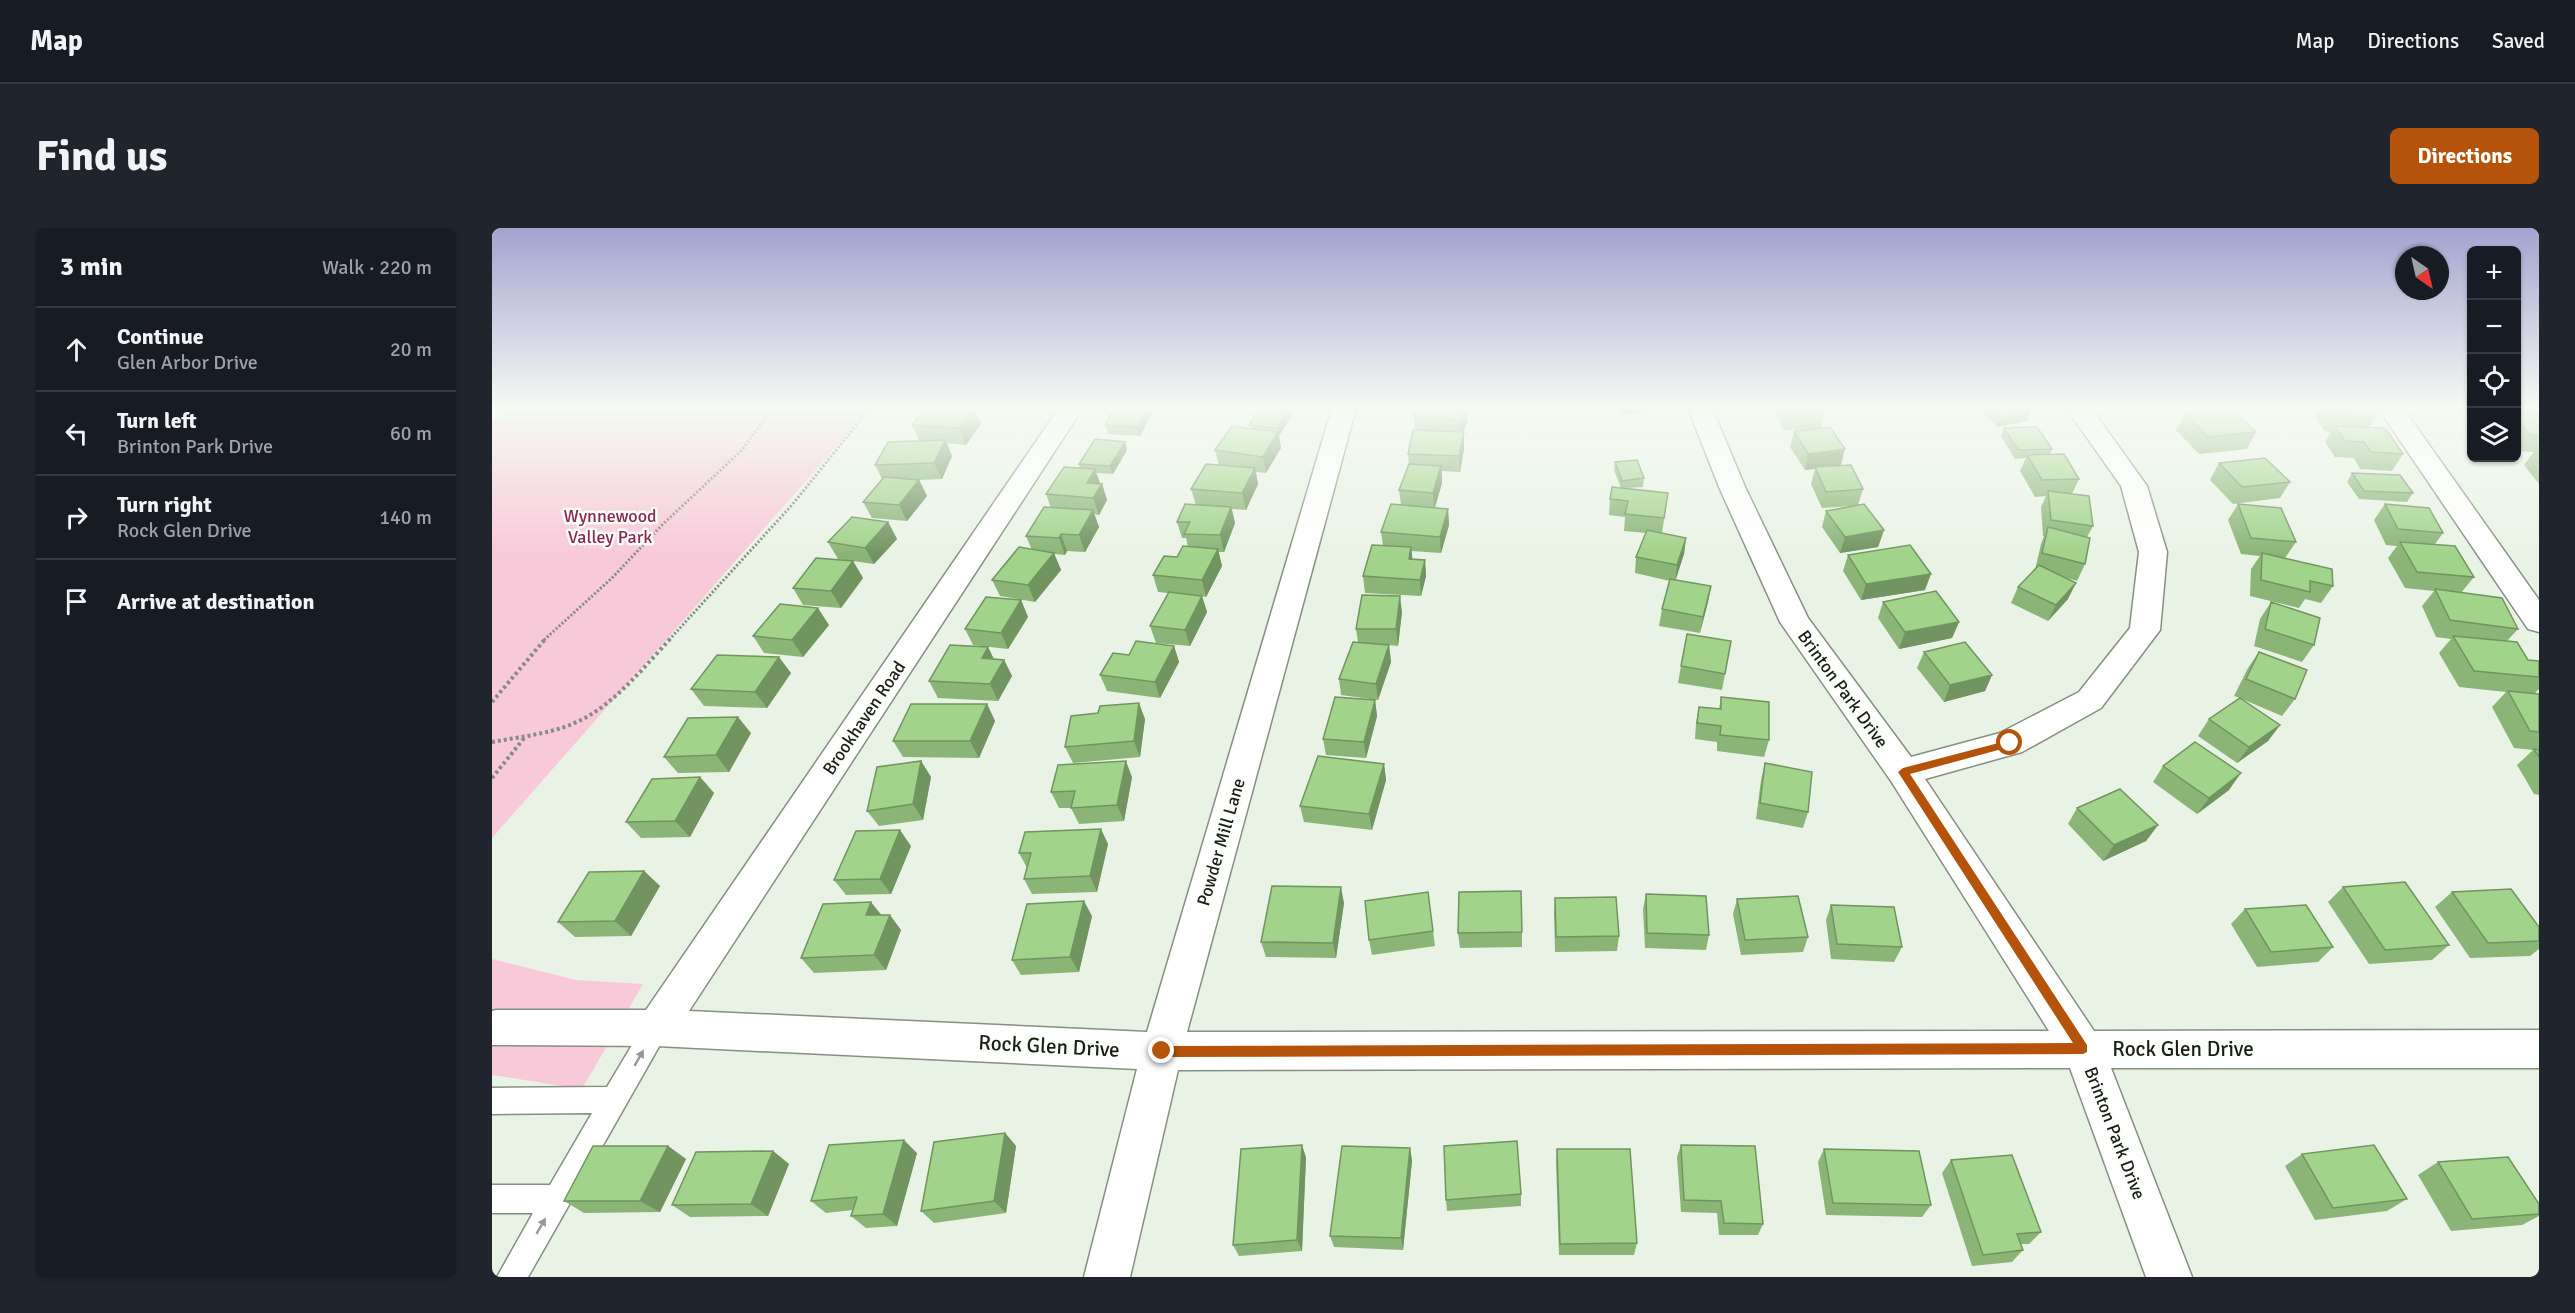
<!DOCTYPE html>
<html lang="en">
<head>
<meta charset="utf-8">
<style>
  body { margin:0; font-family:Signika,sans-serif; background:#20242c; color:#f1f3f6 }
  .controls { position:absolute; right:18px; top:18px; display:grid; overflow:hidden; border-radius:9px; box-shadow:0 2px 4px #0004 }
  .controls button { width:54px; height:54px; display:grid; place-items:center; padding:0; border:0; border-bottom:2px solid #363941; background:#171b24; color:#f1f3f6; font:30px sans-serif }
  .compass { position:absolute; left:1903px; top:18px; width:54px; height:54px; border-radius:50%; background:#171b24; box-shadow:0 2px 4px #0004; rotate:146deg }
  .stop { position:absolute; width:18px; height:18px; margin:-14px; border:4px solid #b45309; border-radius:50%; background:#fff }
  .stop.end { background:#b45309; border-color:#fff; box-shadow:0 2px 6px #0008 }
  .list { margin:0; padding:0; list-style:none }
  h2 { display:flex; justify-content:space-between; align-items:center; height:78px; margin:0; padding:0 24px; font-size:26px }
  h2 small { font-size:20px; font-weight:400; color:#9ea1a6 }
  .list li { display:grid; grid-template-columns:39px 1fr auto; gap:18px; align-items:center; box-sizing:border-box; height:84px; padding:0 24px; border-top:2px solid #363941 }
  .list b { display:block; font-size:22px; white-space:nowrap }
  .list p { margin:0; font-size:20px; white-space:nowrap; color:#9ea1a6 }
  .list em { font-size:20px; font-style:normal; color:#9ea1a6 }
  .icon { flex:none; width:33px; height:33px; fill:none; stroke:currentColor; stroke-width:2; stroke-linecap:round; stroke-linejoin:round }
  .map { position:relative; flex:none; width:2047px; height:1049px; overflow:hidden; border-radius:9px }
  header { display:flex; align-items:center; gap:36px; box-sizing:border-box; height:84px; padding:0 30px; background:#171b24; border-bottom:2px solid #363941 }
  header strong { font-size:28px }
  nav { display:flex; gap:33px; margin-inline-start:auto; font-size:21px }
  .intro { display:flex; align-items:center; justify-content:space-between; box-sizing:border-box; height:144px; padding:0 36px }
  h1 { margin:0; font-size:42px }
  .button { padding:15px 27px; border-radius:9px; background:#b45309; color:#fff; font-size:21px; font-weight:700 }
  main { display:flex; gap:36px; padding:0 36px }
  aside { flex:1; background:#171b24; border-radius:9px; box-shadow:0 2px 4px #0004 }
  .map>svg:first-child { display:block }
  .green { fill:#f8c9d9 }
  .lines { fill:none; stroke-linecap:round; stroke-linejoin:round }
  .service-casing { stroke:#868f82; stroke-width:3 }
  .minor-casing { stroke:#868f82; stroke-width:3 }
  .path-far1 { stroke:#868d83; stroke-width:3; stroke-dasharray:2 2; stroke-linecap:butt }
  .path { stroke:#868d83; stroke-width:4; stroke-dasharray:3 3; stroke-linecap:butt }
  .service { fill:#fff; fill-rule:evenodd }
  .minor { fill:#fff; fill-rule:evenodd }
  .wall { fill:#8ab577 }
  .shaded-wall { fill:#719461 }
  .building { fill:#a1d38a; stroke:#719461; stroke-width:1.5 }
  .oneway { fill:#989997 }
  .route { fill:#b45309 }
  .labels { text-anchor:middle; stroke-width:5; stroke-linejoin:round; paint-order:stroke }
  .park-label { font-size:18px; fill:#8b2755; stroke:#fafff9 }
  .street-label { font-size:18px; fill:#1a1d18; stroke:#fafff9 }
  .near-street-label { font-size:21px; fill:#1a1d18; stroke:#fafff9 }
</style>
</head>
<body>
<header>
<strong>Map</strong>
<nav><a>Map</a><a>Directions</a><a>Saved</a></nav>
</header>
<div class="intro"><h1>Find us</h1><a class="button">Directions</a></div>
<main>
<aside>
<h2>3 min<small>Walk · 220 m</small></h2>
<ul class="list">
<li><svg class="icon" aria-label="ahead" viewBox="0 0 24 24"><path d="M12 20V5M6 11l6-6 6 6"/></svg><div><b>Continue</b><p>Glen Arbor Drive</p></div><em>20 m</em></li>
<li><svg class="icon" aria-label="left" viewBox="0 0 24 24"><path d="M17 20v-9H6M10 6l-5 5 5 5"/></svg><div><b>Turn left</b><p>Brinton Park Drive</p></div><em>60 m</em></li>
<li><svg class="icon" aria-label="right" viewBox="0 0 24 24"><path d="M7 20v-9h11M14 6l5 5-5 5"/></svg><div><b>Turn right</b><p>Rock Glen Drive</p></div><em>140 m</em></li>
<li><svg class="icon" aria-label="arrive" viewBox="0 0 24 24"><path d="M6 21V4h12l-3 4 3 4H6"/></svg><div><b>Arrive at destination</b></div></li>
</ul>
</aside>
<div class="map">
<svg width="2047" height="1049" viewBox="0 0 2047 1049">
  <rect width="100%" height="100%" fill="#e9f3e5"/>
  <!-- green -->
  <path class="green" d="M20,180H378L0,610V193Z
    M0,731L84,752L151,756L90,861L0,847Z"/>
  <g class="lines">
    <defs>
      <path id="service" d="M164,788L173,792L177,800L173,808L36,1049H5L41,985H0V957H58L100,885L0,886V860L115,859L155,792Z"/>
      <path id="minor" d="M567,180H591L197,783L655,804L840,180H864L695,804L1557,803L1399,553L1288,394L1227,259L1196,180H1220L1253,259L1316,390L1419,529L1508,505L1587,464L1638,400L1647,324L1629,258L1574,180H1599L1655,258L1675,324L1668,402L1609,480L1530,524L1433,551L1602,803L2047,802V840H1619L1700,1049H1654L1578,840L686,842L638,1049H592L645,841L164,818L0,817V783L4,782H154Z
        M1886,180H1911L2047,372V404L2036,401Z"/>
    </defs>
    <!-- service casing -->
    <use href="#service" class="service-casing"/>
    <!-- minor casing -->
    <use href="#minor" class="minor-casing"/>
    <!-- path-far1 -->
    <path class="path-far1" d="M52,412L120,350L170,297L250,222L281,180
      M177,412L300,277L378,180"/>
    <!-- path -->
    <path class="path" d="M0,474L54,410
      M0,514C33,508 69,505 98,487C128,469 156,435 179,410
      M0,550L33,509"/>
    <!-- service -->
    <use href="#service" class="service"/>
    <!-- minor -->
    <use href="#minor" class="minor"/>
  </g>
  <!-- wall -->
  <path class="wall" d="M434,180H482L489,196L474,217L455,215L460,228L450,251L427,252L435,268L415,293L380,290L371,274L390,251L383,237L427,213L420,197Z
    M623,180H659L660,185L648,208L616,206L613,197Z
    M1125,180H1152L1151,185L1127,187Z
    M1283,180H1331L1333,185L1329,200L1349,237L1340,238L1371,261L1366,277L1392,302L1386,319L1348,325L1330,299L1334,283L1359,278L1330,280L1319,256L1323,241L1313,242L1298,219L1302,203L1317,201L1291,202Z
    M1487,180H1533L1535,193L1505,199Z
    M1821,180H1877L1883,190L1877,199L1911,226L1900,243L1868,241L1862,230L1843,229L1833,214L1839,204L1832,203L1820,182Z
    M2025,180L2044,184L2043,186H2047V256L2032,237L2042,224L2025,223Z
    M801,186L787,208L789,220L774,245L764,244L766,256L754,282L740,281L743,295L732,324H726L730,338L714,369L710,368L715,384L698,418L664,415L658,398L676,365L666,364L661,347L685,329L696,319L694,310H690L685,294L704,277L699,261L727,237L723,222L758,200L757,197Z
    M1693,186L1764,204L1755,221L1707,226L1684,202Z
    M922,188L976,192L971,204H972V221L968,244L950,243V255L943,280L956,281L957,297L949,325L920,323V331L933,332L934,348L929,368L873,365L871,348L891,317L889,304L909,277L907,262L917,237L916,226L923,202Z
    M1512,200L1560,221L1558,226L1587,251L1580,266L1601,298L1595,309L1593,336L1585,353L1575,350L1576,371L1556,393L1519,375L1526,359L1543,342L1549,316L1552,308H1551L1549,279L1554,268L1543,269L1528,243L1534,230L1523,231L1509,208Z
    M633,214L635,222L621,246L604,245L608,256H610L615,272L607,287L602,286L607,299L593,324L575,323L573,327L562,326L569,342L543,374L508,368L500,352L540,322L534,308L559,280L554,266L588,240L587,236Z
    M1123,234L1152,250L1151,259L1134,260L1176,265L1170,305L1194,310L1192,326L1183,352L1219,358L1216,374L1208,405L1167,398L1170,381L1178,353L1143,345L1144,329L1154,305L1132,303L1133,289L1117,287L1118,271L1129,260L1122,242Z
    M1727,235L1798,254L1788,270L1741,276L1718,252Z
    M1860,245L1921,265L1915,274L1867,271L1855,254Z
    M1746,276L1804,314L1793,330L1841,358L1829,375L1813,371L1807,380L1758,368L1759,341L1768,328L1749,326L1736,292Z
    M1893,276L1951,305L1943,316L1982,349L1969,365L2026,401L2015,413L2036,432L2047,433V461L2043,465L2047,466V567L2042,566L2025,537L2041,522L2022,520L2000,479L2014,464L1967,459L1947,425L1959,411L1944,409L1930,378L1942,363L1913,360L1896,330L1905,318L1894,317L1882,292Z
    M396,294L405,311L382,336L361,333L371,350L349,380L311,377L301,360L361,333L346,331L336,314Z
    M1356,327L1433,362L1369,372L1351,343Z
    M529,372L536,389L516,421L481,417L473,401Z
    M1391,374L1467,394L1460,410L1407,421L1386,390Z
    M1779,374L1822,417L1810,434L1762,418L1768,391Z
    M910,384L906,418L897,417L899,434L886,472L849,467L847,451L866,414L864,401Z
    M337,397L311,429L272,425L261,408Z
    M1239,413L1230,462L1186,455L1189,438Z
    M682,418L687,434L668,470L615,463L608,447L637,427Z
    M496,419L502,431L512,432L520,448L506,473L446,470L437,453Z
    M1432,424L1500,447L1493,463L1452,474L1425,440Z
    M1767,424L1803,471L1790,488L1750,471L1788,497L1776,513L1745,535L1706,508L1717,491L1748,470L1742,468L1756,440Z
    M299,445L275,480L212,478L199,461Z
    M1229,469L1277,512L1272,529L1225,523V514L1203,511L1204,495L1207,479L1227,481Z
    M883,472L885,488L874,530L834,527L831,511Z
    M495,476L503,493L487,530L411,529L401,513Z
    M653,491L648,529L581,535L573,519Z
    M259,505L237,544L186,545L172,529Z
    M429,533L439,549L431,592L387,598L375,583Z
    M1273,535L1316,584L1311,600L1264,591L1269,552Z
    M892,536L894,552L880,602L812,594L808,578Z
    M1671,538L1737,562L1705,586L1661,554Z
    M208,549L222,565L198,609L149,610L134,594Z
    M640,549L632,593L587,596L579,580H567L559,564Z
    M1585,580L1666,597L1654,613L1611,633L1576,596Z
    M616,616L605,664L540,666L532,651L535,640L527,625Z
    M419,618L399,666L354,667L342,652Z
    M152,643L168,658L139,708L83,709L66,694Z
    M1851,659L1957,717L1940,732L1877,736L1836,674Z
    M1960,664L2047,699V721L2038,728L1978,730L1943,679Z
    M1154,666L1217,707L1214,722L1153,720L1151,681Z
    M1063,670L1127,708L1125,723L1063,724L1062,685Z
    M1245,671L1316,709L1311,724L1249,727L1241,686Z
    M852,675L844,730L774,729L769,714Z
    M1339,677L1410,719L1402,734L1339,731L1334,692Z
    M1753,681L1841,719L1826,734L1765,739L1739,696Z
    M600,688L587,744L529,747L520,732Z
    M409,702L394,742L322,745L309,730Z
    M941,703L943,718L880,727L877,712Z
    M1030,704V719L968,720L966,705Z
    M513,905L524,918L514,985L442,995L429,983Z
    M1189,917L1271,996L1266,1007H1227L1225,985L1189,984L1185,929Z
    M176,918L194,931L168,984L92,985L72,973Z
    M918,920L920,933L911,1022L842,1019L838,1008Z
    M1065,921L1145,1015L1142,1027H1067L1064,934Z
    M1332,921L1439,977L1430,989L1334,987L1326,934Z
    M281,923L297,936L276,988L198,989L180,977Z
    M425,925L405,998L374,1000L359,988L361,982L334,985L319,973Z
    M1810,926L1915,971L1895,983L1823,992L1793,938Z
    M814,929L810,1023L747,1028L741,1017Z
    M1459,932L1549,1004L1537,1016H1529L1531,1022L1520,1034L1480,1038L1450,945Z
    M1946,934L2047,976V988L2030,997L1959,1003L1926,947Z
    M1029,966V978L955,983L954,972Z"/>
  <!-- shaded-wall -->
  <path class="shaded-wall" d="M482,180L489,196L474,217L467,200Z
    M656,180H659L660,185L648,208L645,199Z
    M798,180H800L801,186L787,208L789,220L774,245L771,229L786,204L785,200Z
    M973,180H975L976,192L969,209L968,192Z
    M1538,185L1535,193L1505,199L1508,190Z
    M972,204V221L968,244L967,228Z
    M453,212L460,228L450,251L442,235Z
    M633,214L635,222L621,246L618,238Z
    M1353,221L1349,237L1313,242L1316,226Z
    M949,238L950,255L942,282L941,265Z
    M763,240L766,256L754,282L750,265Z
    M603,241L609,258L600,271L595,255Z
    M427,252L435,268L415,293L407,277Z
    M610,256L615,272L607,287L601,270Z
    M739,279L743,295L732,324L728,307Z
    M956,281L957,297L949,325L948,309Z
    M601,282L607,299L593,324L587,307Z
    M396,294L405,311L382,336L373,320Z
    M1392,302L1386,319L1348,325L1353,309Z
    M569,306L575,323L573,327L567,310Z
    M1194,310L1192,326L1183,354L1185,337Z
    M919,319L921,335L917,331Z
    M726,321L730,338L714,369L710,352Z
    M562,325L569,342L543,374L536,357Z
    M933,332L934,348L929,368L928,352Z
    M361,333L371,350L349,380L339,363Z
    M1439,346L1433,362L1369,372L1374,356Z
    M1584,355L1576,371L1556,393L1564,377Z
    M1219,358L1216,374L1208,405L1211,389Z
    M710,368L715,384L698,418L693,402Z
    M908,368L910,384L906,418L904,401Z
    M529,372L536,389L516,421L509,405Z
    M326,380L337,397L311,429L300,412Z
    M1467,394L1460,410L1407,421L1413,404Z
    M897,417L899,434L886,472L884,456Z
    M682,418L687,434L668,470L663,454Z
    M496,419L504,436L490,430Z
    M287,429L299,445L275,480L263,464Z
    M512,432L520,448L506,473L498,456Z
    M1500,447L1493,463L1452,474L1458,457Z
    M883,472L885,488L874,530L872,514Z
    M647,475L653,491L648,529L642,513Z
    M495,476L503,493L487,530L478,513Z
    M246,489L259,505L237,544L224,527Z
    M1788,497L1776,513L1745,535L1757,519Z
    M429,533L439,549L431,592L421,576Z
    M634,533L640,549L632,593L625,577Z
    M892,536L894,552L880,602L877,586Z
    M1749,545L1737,562L1705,586L1717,570Z
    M208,549L222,565L198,609L183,593Z
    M1666,597L1654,613L1611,633L1622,617Z
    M609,601L616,616L605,664L598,648Z
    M408,602L419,618L399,666L388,651Z
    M152,643L168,658L139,708L123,693Z
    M849,659L852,675L844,730L841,715Z
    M592,673L600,688L587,744L578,729Z
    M379,674L391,689L374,687Z
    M398,687L409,702L394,742L382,727Z
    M513,905L524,918L514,985L502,973Z
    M412,912L425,925L405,998L391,986Z
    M810,917L814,929L810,1023L805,1012Z
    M176,918L194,931L168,984L148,973Z
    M918,920L920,933L911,1022L909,1010Z
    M281,923L297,936L276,988L259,976Z"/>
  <!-- building -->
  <path class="building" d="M434,180H482L467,200L420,197Z
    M623,180H656L645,199L613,197Z
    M768,180H798L785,200L757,197Z
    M925,180H973L968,192L922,188Z
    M1292,180H1331L1333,185L1295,186Z
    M1498,180H1533L1538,185L1508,190Z
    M1838,180H1877L1883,190L1842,187Z
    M2025,180H2041L2044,184L2025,183Z
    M1739,181L1764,204L1716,209L1693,186Z
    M2025,184L2047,186V208L2037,207L2025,189Z
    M740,198L786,204L771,229L723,222Z
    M1843,198L1893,200L1911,226L1879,224L1872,214L1853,213Z
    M1338,199L1353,221L1316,226L1302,203Z
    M1545,199L1560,221L1526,222L1512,200Z
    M921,202L972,204L967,228L916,226Z
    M603,211L633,214L618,238L587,236Z
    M453,212L442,235L383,237L396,214Z
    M1572,226L1587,251L1550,252L1535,227Z
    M1773,230L1798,254L1750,259L1727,235Z
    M1145,232L1152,250L1130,253L1123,234Z
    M714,236L763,240L750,265L699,261Z
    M917,236L949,238L941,265L907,262Z
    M1359,237L1371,261L1334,264L1323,239Z
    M572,239L603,241L595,255L610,256L601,270L554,266Z
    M1860,245L1908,247L1921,265L1872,263Z
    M392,249L427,252L407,277L371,274Z
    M1120,259L1176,265L1172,290L1133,286L1136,273L1118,271Z
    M1556,263L1597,268L1601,298L1559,292Z
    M693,276L739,279L728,307L692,306L698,294H685Z
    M899,276L956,281L948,309L889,304Z
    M1372,276L1392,302L1353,309L1334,283Z
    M1746,276L1789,280L1804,314L1759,310Z
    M1893,276L1937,280L1951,305L1906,301Z
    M552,279L601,282L587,307L569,306L567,310L534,308Z
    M360,289L396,294L373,320L336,314Z
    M1556,299L1598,310L1593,336L1550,325Z
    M1155,302L1194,310L1185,337L1144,329Z
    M1908,314L1963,318L1982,349L1925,344Z
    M880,317L919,319L917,331L933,332L928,352L871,348Z
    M1418,317L1439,346L1374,356L1356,327Z
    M691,318L726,321L710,352L661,347L672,328L685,329Z
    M527,319L562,325L536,357L500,352Z
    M1770,325L1840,341L1841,358L1818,353V364L1769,352Z
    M324,330L361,333L339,363L301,360Z
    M1547,337L1584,355L1564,377L1526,359Z
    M1178,351L1219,358L1211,389L1170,381Z
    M1943,361L2010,370L2026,401L1958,392Z
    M1444,363L1467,394L1413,404L1391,374Z
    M677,364L710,368L693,402L658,398Z
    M870,367L908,368L904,401H864Z
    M494,369L529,372L509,405L473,401Z
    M1779,374L1828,390L1822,417L1773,401Z
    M288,376L326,380L300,412L261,408Z
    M1195,406L1239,413L1233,446L1189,438Z
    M1961,408L2025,414L2036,432L2047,433V449L1982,443Z
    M644,413L682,418L663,454L608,447L621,425L637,427Z
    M861,414L897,417L884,456L847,451Z
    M1473,414L1500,447L1458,457L1432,424Z
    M458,417L496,419L490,430L512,432L498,456L437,453Z
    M1767,424L1815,442L1803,471L1754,451Z
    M225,427L287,429L263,464L199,461Z
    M2016,463L2047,466V504L2038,503Z
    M843,469L883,472L872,514L831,511Z
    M1229,469L1277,474V512L1228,507L1229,498L1205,495L1207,479L1229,481Z
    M1748,470L1788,497L1757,519L1717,491Z
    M647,475L642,513L573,519L579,488L606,485L608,478Z
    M419,476H495L478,513H401Z
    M246,489L224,527L172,529L196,490Z
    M1703,514L1749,545L1717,570L1671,538Z
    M2042,521L2047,522V529Z
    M826,528L892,536L877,586L808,578Z
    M429,533L421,576L375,583L385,539Z
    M634,533L625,577L579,580L583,563L559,564L566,537Z
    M1273,535L1320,544L1316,584L1268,575Z
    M208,549L183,593L134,594L160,551Z
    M1628,561L1666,597L1622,617L1585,580Z
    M609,601L598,648L532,651L539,625H527L533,604Z
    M408,602L388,651L342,652L364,603Z
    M152,643L123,693L66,694L97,644Z
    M1913,654L1957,717L1893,722L1851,659Z
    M780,658L849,659L841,715L769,714Z
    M2019,661L2047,699V713L1996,715L1960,664Z
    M1029,663L1030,704L966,705L967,664Z
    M936,664L941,703L877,712L873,673Z
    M1154,666L1214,668L1217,707L1155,705Z
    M1306,668L1316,709L1253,712L1245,671Z
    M1124,669L1127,708L1064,709L1063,670Z
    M592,673L578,729L520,732L535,676Z
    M379,674L374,687H398L382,727L309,730L331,676Z
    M1339,677L1402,679L1410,719L1345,716Z
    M1814,677L1841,719L1779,724L1753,681Z
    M513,905L502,973L429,983L442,914Z
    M412,912L391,986L359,988L365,969L319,973L337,917Z
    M1025,913L1029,966L954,972L952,918Z
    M810,917L805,1012L741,1017L749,921Z
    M1189,917L1263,918L1271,996L1232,995L1229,973L1192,972Z
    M1882,917L1915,971L1841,980L1810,926Z
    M101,918H176L148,973H72Z
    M850,918L918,920L909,1010L838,1008Z
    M1065,921H1138L1145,1015L1068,1016Z
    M1332,921L1427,923L1439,977L1341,975Z
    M281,923L259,976L180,977L204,924Z
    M1520,927L1549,1004L1525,1006L1531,1022L1491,1027L1459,932Z
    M2016,929L2047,976V986L1980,991L1946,934Z"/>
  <!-- one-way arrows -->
  <defs><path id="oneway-solid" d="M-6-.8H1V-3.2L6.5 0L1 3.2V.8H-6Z" transform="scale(1.5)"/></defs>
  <g class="oneway">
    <use href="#oneway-solid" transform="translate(147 830) rotate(-60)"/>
    <use href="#oneway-solid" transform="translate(49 998) rotate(-60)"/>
  </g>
  <!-- sky -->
  <linearGradient id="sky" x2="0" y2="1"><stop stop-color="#a4a3cf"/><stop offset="0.55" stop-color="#f5faf3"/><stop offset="1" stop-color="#f5faf3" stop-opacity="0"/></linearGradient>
  <rect width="2047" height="327" fill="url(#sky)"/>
  <!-- route -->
  <path class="route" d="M1518,512L1521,513V518L1418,546L1595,817V824L1591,826L670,829L664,823L670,818L1581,815L1406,544L1411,540Z"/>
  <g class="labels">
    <!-- park labels -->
    <g class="park-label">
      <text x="118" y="294">Wynnewood<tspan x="118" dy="21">Valley Park</tspan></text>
    </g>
    <!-- street labels -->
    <g class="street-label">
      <text transform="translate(1351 461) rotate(54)" y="6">Brinton Park Drive</text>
      <text transform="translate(372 490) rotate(-56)" y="6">Brookhaven Road</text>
      <text transform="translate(729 614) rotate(-74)" y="6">Powder Mill Lane</text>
      <text transform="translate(1623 905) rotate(69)" y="6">Brinton Park Drive</text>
    </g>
    <!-- near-street labels -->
    <g class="near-street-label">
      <text transform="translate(557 818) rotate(3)" y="7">Rock Glen Drive</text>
      <text x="1691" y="828">Rock Glen Drive</text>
    </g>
  </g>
</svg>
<div class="controls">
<button>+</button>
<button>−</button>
<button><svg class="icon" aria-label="locate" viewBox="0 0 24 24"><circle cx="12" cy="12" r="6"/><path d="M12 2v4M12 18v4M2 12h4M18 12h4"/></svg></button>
<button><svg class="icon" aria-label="layers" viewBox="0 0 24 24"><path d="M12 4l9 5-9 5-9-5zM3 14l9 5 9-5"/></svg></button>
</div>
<svg class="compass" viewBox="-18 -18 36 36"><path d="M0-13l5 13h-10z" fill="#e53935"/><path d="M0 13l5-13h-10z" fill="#9ea1a6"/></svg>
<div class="stop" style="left:1518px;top:515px"></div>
<div class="stop end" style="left:670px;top:823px"></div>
</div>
</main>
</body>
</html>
